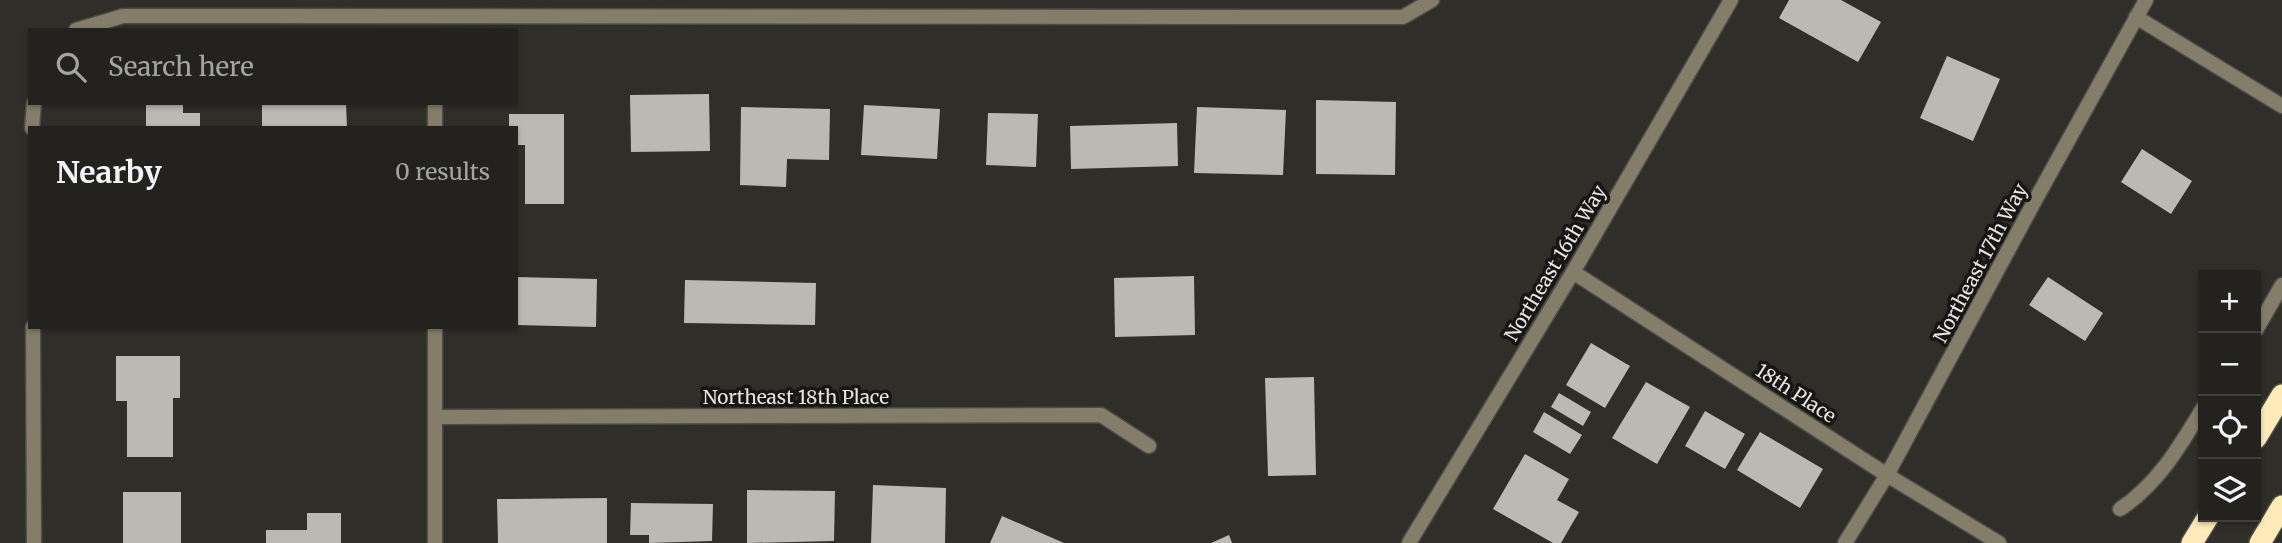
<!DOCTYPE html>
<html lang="en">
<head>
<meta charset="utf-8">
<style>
  body { margin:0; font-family:Merriweather,serif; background:#302f2c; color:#f1f3f6 }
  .controls { position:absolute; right:21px; bottom:21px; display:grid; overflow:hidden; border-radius:0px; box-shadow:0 2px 5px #0004 }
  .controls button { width:63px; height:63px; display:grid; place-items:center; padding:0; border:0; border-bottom:2px solid #413f3d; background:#24221f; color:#f1f3f6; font:35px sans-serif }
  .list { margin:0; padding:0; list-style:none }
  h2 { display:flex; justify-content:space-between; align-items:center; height:91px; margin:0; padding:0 28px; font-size:30px }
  h2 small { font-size:23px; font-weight:400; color:#a3a4a4 }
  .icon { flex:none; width:38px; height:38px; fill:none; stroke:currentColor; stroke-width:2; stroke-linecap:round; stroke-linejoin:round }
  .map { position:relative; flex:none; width:2282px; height:543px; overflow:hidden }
  .search { position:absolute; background:#24221f; box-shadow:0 2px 5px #0004; left:28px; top:28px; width:490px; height:77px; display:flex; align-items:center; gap:18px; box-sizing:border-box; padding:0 24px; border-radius:0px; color:#a3a4a4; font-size:26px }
  .panel { position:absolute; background:#24221f; box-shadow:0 2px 5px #0004; left:28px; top:126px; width:490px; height:203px; border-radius:0px }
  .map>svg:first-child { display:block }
  .building { fill:#bbb9b4 }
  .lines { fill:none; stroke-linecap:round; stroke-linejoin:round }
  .lane-casing { stroke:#4d4b47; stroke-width:17 }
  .street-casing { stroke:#4d4b47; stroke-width:17 }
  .highway-casing { stroke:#4d4b47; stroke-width:24 }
  .lane { stroke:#847d69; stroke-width:14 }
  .street { stroke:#847d69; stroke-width:14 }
  .highway { stroke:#feebb9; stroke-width:21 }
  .labels { text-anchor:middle; stroke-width:7; stroke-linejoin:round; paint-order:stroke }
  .street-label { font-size:19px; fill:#e7e6e3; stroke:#171614 }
</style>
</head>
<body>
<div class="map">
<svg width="2282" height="543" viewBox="0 0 2282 543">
  <rect width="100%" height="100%" fill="#302e29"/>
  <!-- building -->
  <path class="building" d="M1789,0H1841L1881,22L1858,62L1779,18Z
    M1947,56L2000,79L1973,141L1920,118Z
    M709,94L710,151L631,152L630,95Z
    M1316,100L1396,102L1395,175L1316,174Z
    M146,103H183V113H200V128H146Z
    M262,103H346L347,128H262Z
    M864,105L940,109L937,159L861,155Z
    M741,107L830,109L829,160L787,159L786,187L740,185Z
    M1197,107L1286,110L1283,175L1194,173Z
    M988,113L1038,114L1036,167L986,165Z
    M509,114H564V204H525V145H516V128H509Z
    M1177,123L1178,166L1071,169L1070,126Z
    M2142,149L2192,181L2171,214L2121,182Z
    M1194,276L1195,335L1115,337L1114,278Z
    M516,277L597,279L596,327L516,325Z
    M2048,277L2103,313L2085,341L2029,305Z
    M685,280L816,283L815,325L684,323Z
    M1591,343L1630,366L1605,408L1566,385Z
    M116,356H180V398H173V457H127V401H116Z
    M1314,377L1316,475L1268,476L1265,378Z
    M1646,382L1690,407L1657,464L1612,438Z
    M1559,393L1591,412L1583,426L1551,407Z
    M1705,411L1745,434L1725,469L1685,446Z
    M1544,412L1582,435L1570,454L1533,432Z
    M1760,432L1823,469L1800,508L1737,470Z
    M1525,454L1569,479L1557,500L1579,512L1561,543H1553L1493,509Z
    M873,485L946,488L945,543H871Z
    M747,490L835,491L834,541L747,543Z
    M123,492H181V543H123Z
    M607,498V543H498L497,499Z
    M631,503L713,504L712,541L649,543V535H630Z
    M307,513H341V543H266V530H307Z
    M1002,516L1064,543H990Z
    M1229,535L1232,543H1211Z"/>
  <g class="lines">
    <defs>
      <path id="lane" d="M2256,330L2282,285
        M2120,509C2158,484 2180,446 2203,408"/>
      <path id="street" d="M2136,17L2282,106
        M76,30L123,16L1403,17L1432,0
        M32,128L34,103
        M435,128V103
        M1573,272L1887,475L1999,543
        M33,327L34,543
        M435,327V543
        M435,417L1101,415L1149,446
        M1409,543L1573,272L1731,0
        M1845,543L1887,475L2032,206L2146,0"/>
      <path id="highway" d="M2256,438L2282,395
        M2192,543L2208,517
        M2260,543L2282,506"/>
    </defs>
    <!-- lane casing -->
    <use href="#lane" class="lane-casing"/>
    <!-- street casing -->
    <use href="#street" class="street-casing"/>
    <!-- highway casing -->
    <use href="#highway" class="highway-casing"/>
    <!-- lane -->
    <use href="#lane" class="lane"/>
    <!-- street -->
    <use href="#street" class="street"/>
    <!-- highway -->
    <use href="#highway" class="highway"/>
  </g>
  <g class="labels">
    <!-- street labels -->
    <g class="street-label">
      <text transform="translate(1555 263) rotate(-59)" y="7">Northeast 16th Way</text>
      <text transform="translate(1980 263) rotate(-62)" y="7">Northeast 17th Way</text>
      <text transform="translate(1796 393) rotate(33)" y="7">18th Place</text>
      <text x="796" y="404">Northeast 18th Place</text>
    </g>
  </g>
</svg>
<div class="controls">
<button>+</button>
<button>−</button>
<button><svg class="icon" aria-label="locate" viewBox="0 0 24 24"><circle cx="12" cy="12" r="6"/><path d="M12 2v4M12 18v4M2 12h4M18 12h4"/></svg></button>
<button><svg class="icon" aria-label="layers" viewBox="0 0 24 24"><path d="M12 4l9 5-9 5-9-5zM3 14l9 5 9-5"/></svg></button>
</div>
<div class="search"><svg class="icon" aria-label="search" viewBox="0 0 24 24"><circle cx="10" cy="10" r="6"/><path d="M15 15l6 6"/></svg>Search here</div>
<section class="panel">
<h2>Nearby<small>0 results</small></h2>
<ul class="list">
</ul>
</section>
</div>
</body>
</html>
